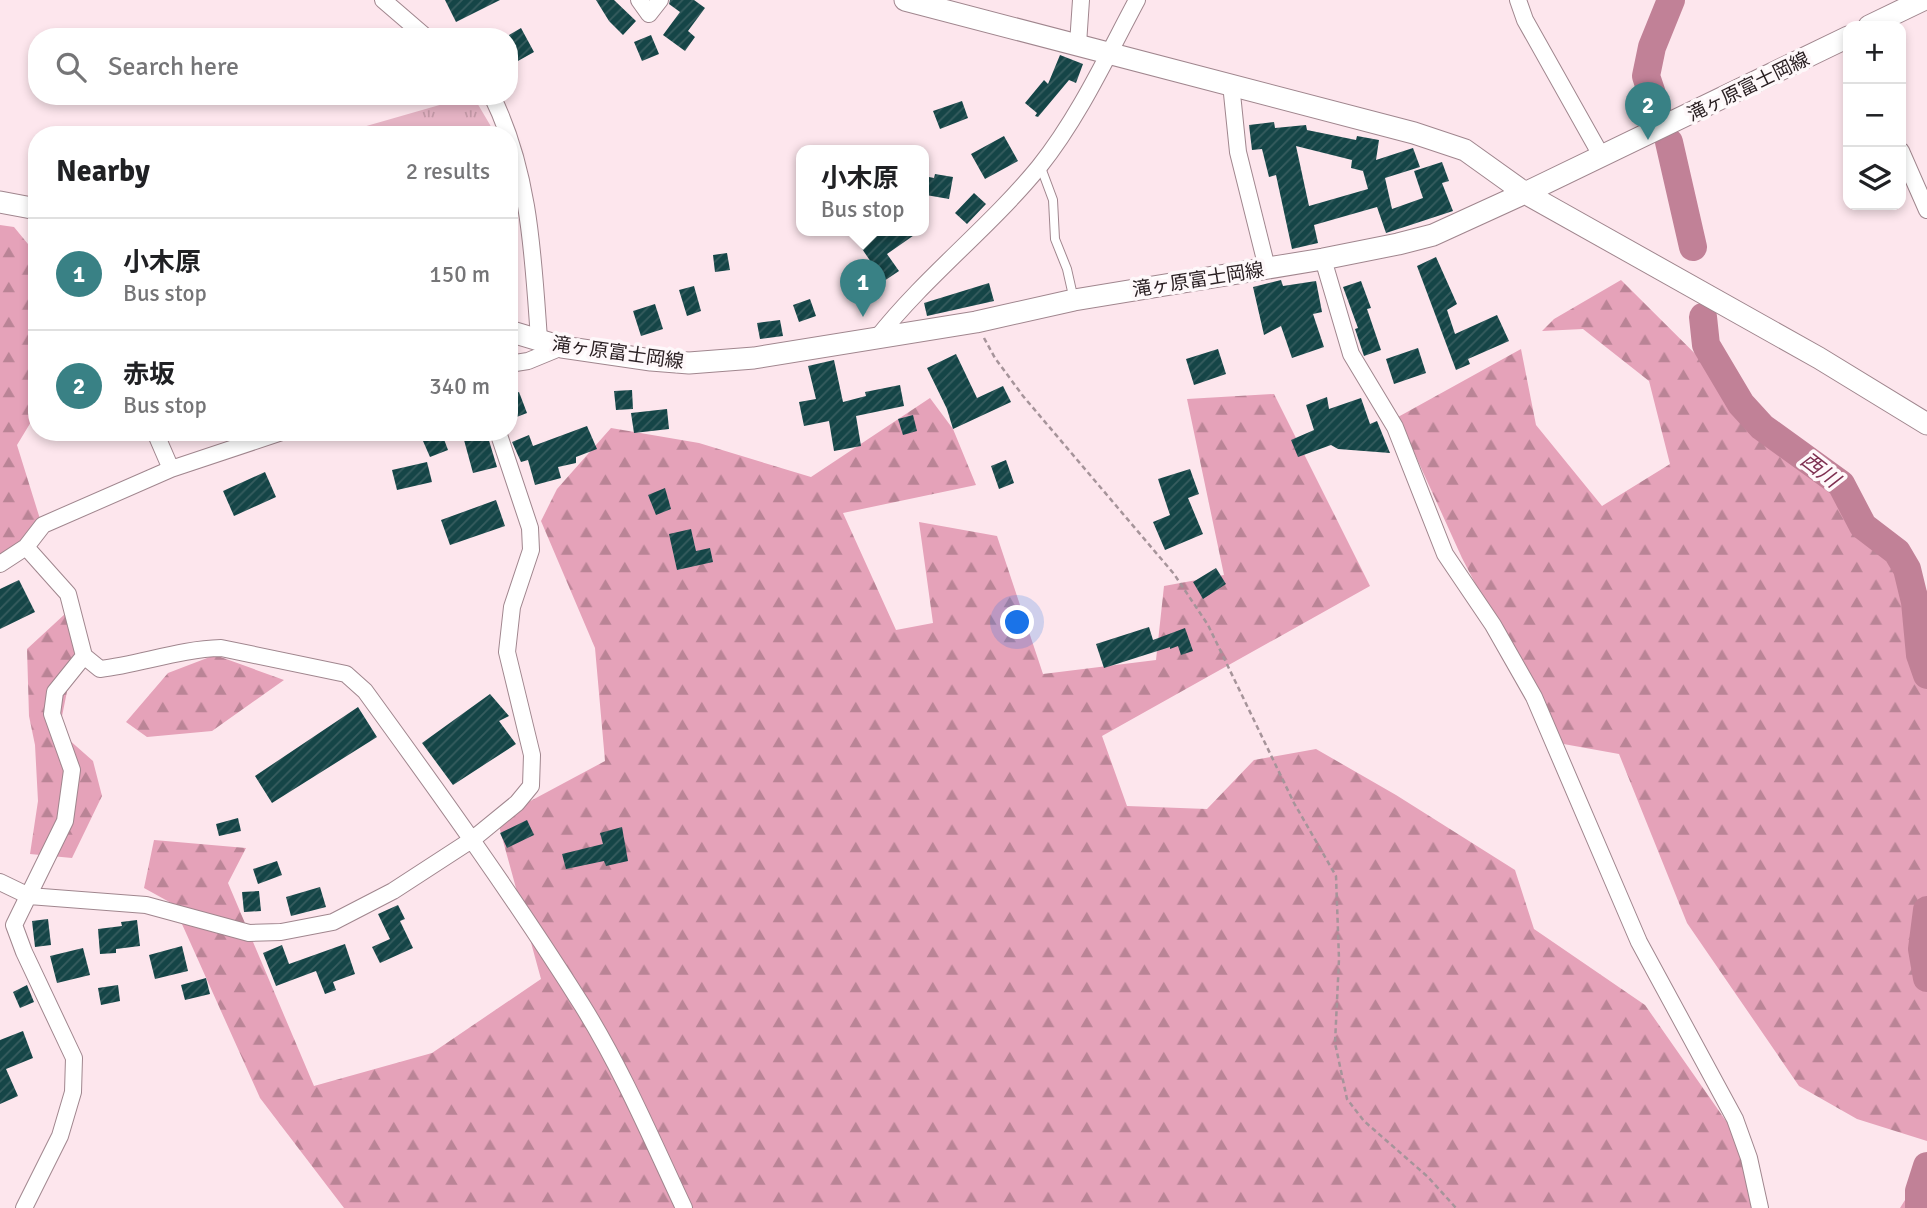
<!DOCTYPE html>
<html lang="en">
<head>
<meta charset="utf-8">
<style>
  body { margin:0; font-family:Signika,"Noto Sans JP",sans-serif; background:#f6f6f6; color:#202124 }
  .controls { position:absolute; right:21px; top:21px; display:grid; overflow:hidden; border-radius:14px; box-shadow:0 4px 10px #0003 }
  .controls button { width:63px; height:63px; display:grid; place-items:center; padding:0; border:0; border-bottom:2px solid #e0e0e0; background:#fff; color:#202124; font:35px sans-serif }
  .you { position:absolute; left:1018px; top:623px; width:24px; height:24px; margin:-18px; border:5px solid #fff; border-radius:50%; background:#1a73e8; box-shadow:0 0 0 10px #1a73e833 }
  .badge { display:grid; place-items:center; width:46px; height:46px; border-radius:50%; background:#398185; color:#fff; font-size:23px; font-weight:700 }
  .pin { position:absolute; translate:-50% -58px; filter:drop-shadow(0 2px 4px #0008) }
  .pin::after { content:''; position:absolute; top:37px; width:24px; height:21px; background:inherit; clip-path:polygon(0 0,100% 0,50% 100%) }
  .popup { position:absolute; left:796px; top:145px; width:133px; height:91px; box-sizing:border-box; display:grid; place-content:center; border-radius:14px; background:#fff; filter:drop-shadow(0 2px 5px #0005); font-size:23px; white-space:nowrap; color:#757577 }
  .popup b { font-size:26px; color:#202124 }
  .popup::after { content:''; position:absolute; left:50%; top:100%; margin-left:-14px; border:14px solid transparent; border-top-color:#fff }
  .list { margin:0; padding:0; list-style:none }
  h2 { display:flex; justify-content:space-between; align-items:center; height:91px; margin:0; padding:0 28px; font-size:30px }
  h2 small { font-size:23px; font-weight:400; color:#757577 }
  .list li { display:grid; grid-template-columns:46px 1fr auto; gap:21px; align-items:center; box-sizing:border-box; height:112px; padding:0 28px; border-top:2px solid #e0e0e0 }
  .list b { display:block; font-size:26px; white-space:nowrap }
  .list p { margin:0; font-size:23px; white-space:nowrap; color:#757577 }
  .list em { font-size:23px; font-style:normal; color:#757577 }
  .icon { flex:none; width:38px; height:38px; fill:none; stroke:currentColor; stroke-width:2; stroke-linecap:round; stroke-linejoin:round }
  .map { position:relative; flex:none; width:1927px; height:1208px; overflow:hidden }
  .search { position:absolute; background:#fff; box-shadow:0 4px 10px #0003; left:28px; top:28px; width:490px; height:77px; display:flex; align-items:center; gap:18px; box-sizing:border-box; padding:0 24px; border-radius:28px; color:#757577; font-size:26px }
  .panel { position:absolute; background:#fff; box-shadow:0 4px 10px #0003; left:28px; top:126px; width:490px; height:315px; border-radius:28px }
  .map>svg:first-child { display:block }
  .grass { fill:url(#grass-tufts) }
  .forest { fill:url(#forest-firs) }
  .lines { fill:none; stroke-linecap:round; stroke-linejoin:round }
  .river { stroke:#c18197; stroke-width:28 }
  .building { fill:url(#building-hatch); fill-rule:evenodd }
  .lane-casing { stroke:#a0868e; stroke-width:10 }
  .street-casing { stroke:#a0868e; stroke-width:18 }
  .secondary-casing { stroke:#a0868e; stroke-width:23 }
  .path { stroke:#a6949a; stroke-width:2.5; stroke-dasharray:5 3.5; stroke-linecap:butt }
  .lane { stroke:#fff; stroke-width:8 }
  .street { stroke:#fff; stroke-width:16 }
  .secondary { stroke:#fff; stroke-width:21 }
  .labels { text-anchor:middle; stroke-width:7; stroke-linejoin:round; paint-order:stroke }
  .street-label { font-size:19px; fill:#2a2023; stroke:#fef8fa }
  .water-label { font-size:21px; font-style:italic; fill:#7e3051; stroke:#fef8fa }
</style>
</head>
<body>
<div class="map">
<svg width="1927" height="1208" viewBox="0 0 1927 1208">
  <defs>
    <pattern id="grass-tufts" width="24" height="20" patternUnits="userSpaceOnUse" patternTransform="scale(1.75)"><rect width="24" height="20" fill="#e5b3c4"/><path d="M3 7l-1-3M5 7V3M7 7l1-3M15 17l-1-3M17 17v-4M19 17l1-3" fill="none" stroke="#c59aa8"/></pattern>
    <pattern id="forest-firs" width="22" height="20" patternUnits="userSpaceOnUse" patternTransform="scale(1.75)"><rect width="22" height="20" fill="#e5a2b9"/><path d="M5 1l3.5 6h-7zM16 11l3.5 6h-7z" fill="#ba8496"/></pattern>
    <pattern id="building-hatch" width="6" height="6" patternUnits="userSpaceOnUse" patternTransform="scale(1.75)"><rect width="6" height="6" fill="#154547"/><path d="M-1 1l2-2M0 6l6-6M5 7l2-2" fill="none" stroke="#375d5f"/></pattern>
  </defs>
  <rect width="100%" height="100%" fill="#fde6ed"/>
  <!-- grass -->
  <path class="grass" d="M458,96H473L496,135H342V133L450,102Z"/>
  <!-- forest -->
  <path class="forest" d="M0,225L14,227L37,255V412L17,445L40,519L39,530L0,562Z
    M1621,280L1816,474L1927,591V1141L1857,1119L1799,1086L1687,923L1619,754L1558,743L1462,558L1398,417L1521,349L1536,425L1602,506L1670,464L1649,381L1583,329L1542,331L1554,319Z
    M1274,394L1370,586L1102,736L1127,806L1207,809L1254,760L1316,749L1396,795L1515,870L1534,929L1645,1005L1747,1151L1764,1208H344L260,1098L173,904L144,888L154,840L246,848L228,883L314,1086L432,1053L541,979L497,819L605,761L595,648L541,521L557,489L611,428L699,443L811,477L930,398L953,429L976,485L843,513L896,630L933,623L919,522L997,536L1043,674L1156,660L1164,586L1224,575L1187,399Z
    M66,613L75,652L59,731L93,761L102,796L72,858L30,854L38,801L35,745L29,716L27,649Z
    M215,655L284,680L212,731L147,737L126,722L168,673Z
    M1927,1165V1208H1900Z"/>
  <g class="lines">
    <!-- river -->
    <path class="river" d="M1657,109L1646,76L1652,47L1671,0
      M1669,142L1693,247
      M1703,317L1706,345L1741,404L1762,427L1841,484L1863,526L1897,552L1907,569L1915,602L1920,655L1927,675
      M1927,910L1922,949L1927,978
      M1919,1208V1191L1927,1166"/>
  </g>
  <!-- building -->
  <path class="building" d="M445,0H500L456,22Z
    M596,0H614L636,21L623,35L609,21Z
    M670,0H694L705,8L688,31L695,37L685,51L663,35L680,12L669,4Z
    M521,28L534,52L509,66V35Z
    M651,35L659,54L642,61L634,42Z
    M1060,55L1083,64L1076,83L1069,80L1038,117L1035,116L1037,113L1025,103L1044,80L1048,84Z
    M962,101L968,118L940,129L933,111Z
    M1274,122L1275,128L1306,125L1307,130L1356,140L1357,136L1379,140L1376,160L1413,148L1420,167L1385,178L1392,209L1423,198L1414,171L1442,162L1449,181L1442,183L1453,211L1386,233L1377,207L1314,225L1318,243L1292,249L1276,175L1269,177L1262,149L1252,150L1249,125ZM1296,146L1352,160L1351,168L1363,171L1368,189L1309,206Z
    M1004,136L1018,161L985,179L971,154Z
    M935,174L953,177L949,199L926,195L924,176L934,178Z
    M974,193L986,204L967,224L955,213Z
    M875,231H920L887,254L899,271L884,281L858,243Z
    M727,253L730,270L715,272L713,255Z
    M1436,257L1457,304L1447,310L1455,334L1497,315L1509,341L1468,359L1470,364L1456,370L1417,266Z
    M1281,280L1283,286L1316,281L1322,312L1313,314L1324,347L1292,358L1281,326L1264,335L1253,287Z
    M1361,281L1371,308L1367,309L1381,350L1364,356L1355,329L1358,328L1343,287Z
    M989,283L994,301L927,316L924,303Z
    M694,286L701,311L687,316L679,290Z
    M810,299L816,316L799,322L793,305Z
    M655,304L663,329L641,336L633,311Z
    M780,320L783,336L760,339L757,323Z
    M1418,348L1426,373L1394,384L1386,359Z
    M1218,349L1226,374L1194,385L1186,359Z
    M956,354L977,398L1003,386L1011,402L953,429L947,409L927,368Z
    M834,360L843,402L866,396L865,392L900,385L904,406L856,416L861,446L834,451L829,421L804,426L799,402L816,399L808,366Z
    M632,390L633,409L616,410L614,391Z
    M519,392L527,413L509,420V396Z
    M1327,397L1329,409L1361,398L1370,424L1377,421L1390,453L1338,449L1331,445L1298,457L1291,440L1314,430L1306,405Z
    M667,409L669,429L634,433L631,413Z
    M913,415L917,431L903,435L898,419Z
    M587,426L597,449L576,457V463L558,467L561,478L535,485L528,460L521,462L512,442L529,435L533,446Z
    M442,434L448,450L430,457L423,441Z
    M487,434L497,467L473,473L464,440Z
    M1006,460L1014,483L999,489L991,466Z
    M427,462L432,482L397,490L392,470Z
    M1190,469L1199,494L1188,498L1203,534L1165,550L1153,522L1170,515L1158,479Z
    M265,472L276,497L234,516L223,491Z
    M665,488L671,509L656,515L648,495Z
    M496,500L505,526L450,545L441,520Z
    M691,529L696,551L710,548L713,562L677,570L669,534Z
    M1216,568L1226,584L1203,599L1193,582Z
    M19,580L35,612L0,629V589Z
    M1149,627L1153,640L1185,628L1193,651L1181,655L1178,646L1170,649V647L1104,668L1096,644Z
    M490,694L509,716L499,721L516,744L453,785L422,743Z
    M358,707L377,737L272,803L255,776Z
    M238,818L241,831L219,836L216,824Z
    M527,820L534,835L507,848L500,833Z
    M622,827L628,861L606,866L604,861L566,869L562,854L603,844L600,833Z
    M277,861L282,875L258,884L253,869Z
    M320,887L326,907L291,916L286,897Z
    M259,891L261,911L244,912L242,892Z
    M398,905L405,919L400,921L413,948L380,963L372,947L390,939L378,914Z
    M48,919L51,945L35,947L32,921Z
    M137,920L140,946L116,949V953L100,954L98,929L122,926L121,922Z
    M345,944L355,974L333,982L336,990L325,994L316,971L276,986L263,953L282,945L289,964Z
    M182,946L188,971L155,979L149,955Z
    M83,948L90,975L57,983L50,956Z
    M206,978L210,994L185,1000L181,985Z
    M27,985L34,1002L20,1008L13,992Z
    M118,985L120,1001L101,1005L98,988Z
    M23,1031L33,1058L6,1069L18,1096L0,1104V1040Z"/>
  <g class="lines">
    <defs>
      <path id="lane" d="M1040,165L1053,200L1055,239L1067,269L1074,300"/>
      <path id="street" d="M383,0L426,37
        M639,0L649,14L660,0
        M1518,0L1525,20L1602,157
        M1078,44L1081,0
        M1231,84L1238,152L1267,268
        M492,96C530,173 533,256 539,339
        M1901,151L1927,210
        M1323,259L1351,354L1395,427L1445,554L1493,625L1534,697L1639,942L1735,1119L1749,1158L1760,1208
        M877,338C926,276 989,228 1039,167C1079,117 1107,56 1137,0
        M509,364L528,361L562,347
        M155,432L171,469
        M26,547L68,594L84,656L100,669C141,664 180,649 221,648L346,674L365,691C440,794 514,897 582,1005C622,1069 652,1140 684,1208
        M0,564L26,547L43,525L171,469L282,432
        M0,882L29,896L146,905L249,933L281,932L333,922L393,891L473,839L517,803L531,786L532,755L507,652L512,607L531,550L530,528L498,432
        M24,1208L60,1136L73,1092L74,1058L24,952L14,925L65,821L72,770L52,714L55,692L84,656"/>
      <path id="secondary" d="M905,0L1414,133L1465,150L1525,193L1819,358L1927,424
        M1869,26L1923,0
        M0,202L37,209
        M509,331L562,347L651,360L689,363L754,358L976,322L1074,300L1323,259L1398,244L1433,235L1525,193L1848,37"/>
    </defs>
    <!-- lane casing -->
    <use href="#lane" class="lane-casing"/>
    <!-- street casing -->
    <use href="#street" class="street-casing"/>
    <!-- secondary casing -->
    <use href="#secondary" class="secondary-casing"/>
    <!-- path -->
    <path class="path" d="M984,338L995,358L1023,396L1174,574L1208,625L1294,803L1336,876L1339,959L1335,1043L1347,1099L1364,1121L1428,1177L1456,1208"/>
    <!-- lane -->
    <use href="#lane" class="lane"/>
    <!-- street -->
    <use href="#street" class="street"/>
    <!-- secondary -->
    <use href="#secondary" class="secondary"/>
  </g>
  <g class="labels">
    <!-- street labels -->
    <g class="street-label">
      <text transform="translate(1748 86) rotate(-26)" y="7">滝ヶ原富士岡線</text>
      <text transform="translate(1198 279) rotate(-9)" y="7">滝ヶ原富士岡線</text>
      <text transform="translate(618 352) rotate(8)" y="7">滝ヶ原富士岡線</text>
    </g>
    <!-- water labels -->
    <g class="water-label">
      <text transform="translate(1820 470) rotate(38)" y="7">西川</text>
    </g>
  </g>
</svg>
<div class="controls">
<button>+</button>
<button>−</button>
<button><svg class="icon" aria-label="layers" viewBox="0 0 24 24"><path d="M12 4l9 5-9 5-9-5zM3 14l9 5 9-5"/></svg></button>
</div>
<div class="you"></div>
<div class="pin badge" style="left:863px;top:317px">1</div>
<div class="popup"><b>小木原</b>Bus stop</div>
<div class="pin badge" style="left:1648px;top:140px">2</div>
<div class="search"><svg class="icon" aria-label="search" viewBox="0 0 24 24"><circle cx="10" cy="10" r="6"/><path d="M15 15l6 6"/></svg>Search here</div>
<section class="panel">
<h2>Nearby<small>2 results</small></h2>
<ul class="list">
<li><span class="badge">1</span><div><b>小木原</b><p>Bus stop</p></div><em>150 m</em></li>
<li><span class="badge">2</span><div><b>赤坂</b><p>Bus stop</p></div><em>340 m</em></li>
</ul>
</section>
</div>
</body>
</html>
